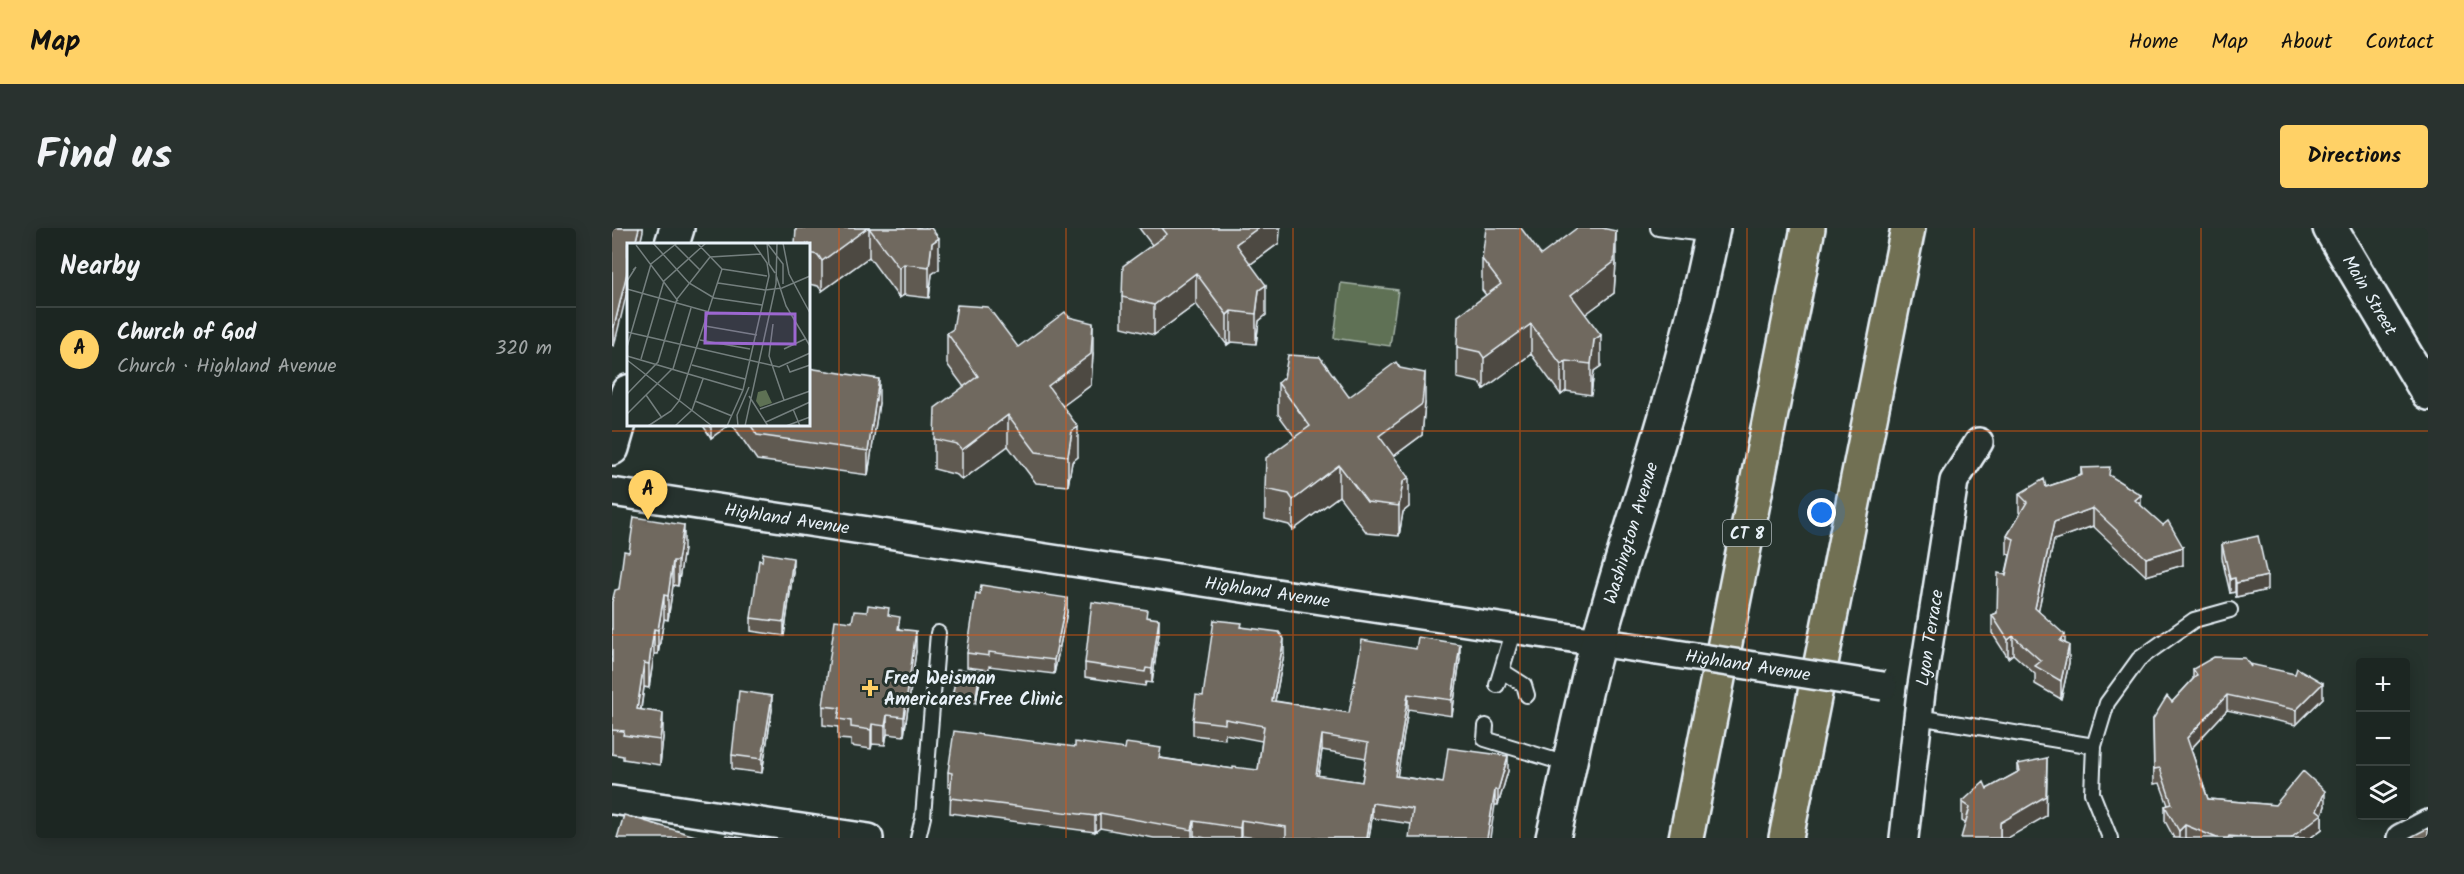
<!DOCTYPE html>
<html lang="en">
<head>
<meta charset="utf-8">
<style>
  body { margin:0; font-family:Kalam,sans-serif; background:#29322f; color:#f1f3f6 }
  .controls { position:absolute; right:18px; bottom:18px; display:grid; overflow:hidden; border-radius:6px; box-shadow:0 3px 15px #0003 }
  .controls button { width:54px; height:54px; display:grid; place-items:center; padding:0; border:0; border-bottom:2px solid #3a4340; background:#1c2622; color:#f1f3f6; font:30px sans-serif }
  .you { position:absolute; left:1210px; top:285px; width:21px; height:21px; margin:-15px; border:4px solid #fff; border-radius:50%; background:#1a73e8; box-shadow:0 0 0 9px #1a73e833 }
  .badge { display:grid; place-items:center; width:39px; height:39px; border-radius:50%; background:#ffd166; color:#111; font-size:20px; font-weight:700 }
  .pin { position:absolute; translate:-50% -50px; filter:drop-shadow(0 2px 3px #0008) }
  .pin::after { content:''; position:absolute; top:32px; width:21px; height:18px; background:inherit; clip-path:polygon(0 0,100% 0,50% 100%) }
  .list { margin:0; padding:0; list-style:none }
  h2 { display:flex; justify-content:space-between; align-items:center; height:78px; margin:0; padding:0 24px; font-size:26px }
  h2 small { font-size:20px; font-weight:400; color:#a0a5a5 }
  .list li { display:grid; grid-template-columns:39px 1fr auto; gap:18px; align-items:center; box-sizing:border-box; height:84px; padding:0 24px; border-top:2px solid #3a4340 }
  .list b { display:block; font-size:22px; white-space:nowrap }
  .list p { margin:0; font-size:20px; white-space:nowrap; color:#a0a5a5 }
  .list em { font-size:20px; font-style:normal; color:#a0a5a5 }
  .icon { flex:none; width:33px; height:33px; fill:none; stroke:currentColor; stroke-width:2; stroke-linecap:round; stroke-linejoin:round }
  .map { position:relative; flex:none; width:1816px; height:610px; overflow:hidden; border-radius:6px }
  header { display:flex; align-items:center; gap:36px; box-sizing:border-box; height:84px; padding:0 30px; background:#ffd166; color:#111 }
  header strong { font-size:28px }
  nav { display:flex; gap:33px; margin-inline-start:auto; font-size:21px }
  .intro { display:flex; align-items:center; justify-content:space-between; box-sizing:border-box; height:144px; padding:0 36px }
  h1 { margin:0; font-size:42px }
  .button { padding:15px 27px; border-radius:6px; background:#ffd166; color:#111; font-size:21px; font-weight:700 }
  main { display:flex; gap:36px; padding:0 36px }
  aside { flex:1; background:#1c2622; border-radius:6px; box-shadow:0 3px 15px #0003 }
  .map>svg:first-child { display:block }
  .green { fill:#5e7154; stroke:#a3b1a6; stroke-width:1.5 }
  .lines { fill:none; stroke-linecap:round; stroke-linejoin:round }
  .service-casing { stroke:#e8f1f8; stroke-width:18 }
  .minor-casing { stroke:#e8f1f8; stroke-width:32 }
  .tertiary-casing { stroke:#e8f1f8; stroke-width:38 }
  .secondary-casing { stroke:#e8f1f8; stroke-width:38 }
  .motorway-casing { stroke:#e8f1f8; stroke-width:38 }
  .service { stroke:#26332d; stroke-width:14 }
  .minor { stroke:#26332d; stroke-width:27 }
  .tertiary { stroke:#26332d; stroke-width:33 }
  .secondary { stroke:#26332d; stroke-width:33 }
  .motorway { stroke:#716f52; stroke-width:33 }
  .minor-bridge-casing { stroke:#e8f1f8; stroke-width:32; stroke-linecap:butt }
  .minor-bridge { stroke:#26332d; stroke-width:27 }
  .wall { fill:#605a51; stroke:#e8f1f8; stroke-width:1.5; fill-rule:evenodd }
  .shaded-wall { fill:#4e4a42; stroke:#e8f1f8; stroke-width:1.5 }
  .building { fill:#70695e; stroke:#e8f1f8; stroke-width:1.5; fill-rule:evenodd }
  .grid { fill:none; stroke:#e8590c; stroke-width:1.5; stroke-opacity:0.55 }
  .poi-dot { fill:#ffd166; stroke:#26332d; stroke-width:2 }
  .labels { text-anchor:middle; stroke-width:6; stroke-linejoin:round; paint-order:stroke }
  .shield { fill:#26332d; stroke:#aeb8bb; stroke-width:1.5 }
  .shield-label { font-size:16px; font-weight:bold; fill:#e8f1f8 }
  .street-label { font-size:18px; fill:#e8f1f8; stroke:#26332d }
  .poi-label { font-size:18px; font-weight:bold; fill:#e8f1f8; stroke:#26332d; text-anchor:start }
  .inset-road { fill:none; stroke:#747f7e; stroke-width:1.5 }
  .view { fill:#9c67d0; fill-opacity:0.15; stroke:#9c67d0; stroke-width:3 }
  .inset-edge { fill:none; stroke:#e8f1f8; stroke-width:3 }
</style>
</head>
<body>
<header>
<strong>Map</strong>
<nav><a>Home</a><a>Map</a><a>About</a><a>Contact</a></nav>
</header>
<div class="intro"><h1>Find us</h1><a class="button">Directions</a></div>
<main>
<aside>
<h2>Nearby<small></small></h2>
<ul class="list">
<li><span class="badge">A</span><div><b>Church of God</b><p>Church · Highland Avenue</p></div><em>320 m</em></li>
</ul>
</aside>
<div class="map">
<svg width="1816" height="610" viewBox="0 0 1816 610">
  <rect width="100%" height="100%" fill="#26332d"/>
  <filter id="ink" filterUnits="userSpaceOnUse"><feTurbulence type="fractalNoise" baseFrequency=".0167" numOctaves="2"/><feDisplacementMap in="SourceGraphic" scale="12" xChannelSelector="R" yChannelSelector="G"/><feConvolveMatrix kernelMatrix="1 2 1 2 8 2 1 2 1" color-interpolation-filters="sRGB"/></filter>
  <g filter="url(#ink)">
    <!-- green -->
    <path class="green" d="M729,55L786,62L778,118L722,110Z"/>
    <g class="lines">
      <defs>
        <path id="service" d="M1046,0L1099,7
          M890,443L912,457L915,467
          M885,457L902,401
          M1306,489L1482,518L1495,475L1527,431L1582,392L1618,382
          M874,498L873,511L958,537
          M1482,518L1480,565L1498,610
          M306,610L311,589L326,405"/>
        <g id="minor">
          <path id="s1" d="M0,264L1045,423"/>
          <path d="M0,572L257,610"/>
          <path id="s2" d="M1292,610L1309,464L1342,253L1367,214"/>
          <path d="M1789,610L1816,596"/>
        </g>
        <path id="tertiary" d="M60,16L65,0
          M0,220L16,164"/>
        <g id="secondary">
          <path id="s3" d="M1718,0L1816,165"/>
          <path id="s4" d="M941,610C957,544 968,476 987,411C1026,274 1074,140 1101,0"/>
        </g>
        <path id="motorway" d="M1074,610L1196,0
          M1174,610L1296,0"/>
      </defs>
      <!-- service casing -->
      <use href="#service" class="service-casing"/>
      <!-- minor casing -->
      <use href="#minor" class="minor-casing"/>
      <!-- tertiary casing -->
      <use href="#tertiary" class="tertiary-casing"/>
      <!-- secondary casing -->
      <use href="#secondary" class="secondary-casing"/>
      <!-- motorway casing -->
      <use href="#motorway" class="motorway-casing"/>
      <!-- service -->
      <use href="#service" class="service"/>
      <!-- minor -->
      <use href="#minor" class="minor"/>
      <!-- tertiary -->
      <use href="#tertiary" class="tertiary"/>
      <!-- secondary -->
      <use href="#secondary" class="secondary"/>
      <!-- motorway -->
      <use href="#motorway" class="motorway"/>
      <defs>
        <g id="minor-bridge">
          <path id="s5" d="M1045,423L1271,458"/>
        </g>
      </defs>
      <!-- minor-bridge casing -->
      <use href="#minor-bridge" class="minor-bridge-casing"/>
      <!-- minor-bridge -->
      <use href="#minor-bridge" class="minor-bridge"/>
    </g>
    <!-- wall -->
    <path class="wall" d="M0,0H31L28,16H16L2,118L0,117Z
      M184,0H319L327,41L320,46L317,70L292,67L287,70L257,29L210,63L206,58L196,56V16Z
      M527,0H668L667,15L639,36L654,87L647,93L644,116L619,114L615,117L584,76L542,107L510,99V69L540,17Z
      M929,27L1004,34L1002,65L973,86L989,138L982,143L979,167L954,163L949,167L919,126L872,161L868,155L845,150V119L874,67L870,62V31Z
      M335,105L406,119L481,125L479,157L450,178L466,229L460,234L456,258L424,255L396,218L350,252L345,247L322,241V211L352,159L335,136Z
      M666,155L737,169L813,175L810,207L782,228L797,279L791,284L787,308L755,305L727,268L681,302L677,297L653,291V261L683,209L666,186Z
      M267,175L256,247L145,232L120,196H196Z
      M90,196H118L99,210Z
      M1469,240L1498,248L1529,278L1571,337L1534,348L1481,298L1442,312L1426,383L1453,415L1457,435L1449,471L1423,456V446L1401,426L1396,430L1380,405V387L1385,385L1398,327L1395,326V308L1408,286L1407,284V266L1434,259L1469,247Z
      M1610,316L1655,362L1624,369L1623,364L1618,365L1610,330Z
      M72,321L66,358L61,357L56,392L52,391L46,426H42L37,460L32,459L29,482L51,509L48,537L11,531V528L0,526V374L7,361L17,324Z
      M181,344L172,408L139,403V390Z
      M255,384L277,387L304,423L292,508L275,506L273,517L260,516L259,521L239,518V512L226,511V499L211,497V478L240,394Z
      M455,384L442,446L377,438V442L355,439V425Z
      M535,390L547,405L540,455L534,454L533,458L473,449V435Z
      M630,399L672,426L663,473L737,485L848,431L840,488L796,481L785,548L831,555L896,543L886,577H883L799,596L760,590L757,610H645L629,608V610H594L582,608V610H542L488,600L483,604L338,585L339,560L336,559V544L463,519L549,530L621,541L646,542L650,513L613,506V511L581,507V492L591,468ZM710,522L754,530L750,554L706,548Z
      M1638,438L1711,470L1684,497L1615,482L1579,521L1596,571L1663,577L1713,578L1710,586V601L1698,610H1562L1553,593V578L1556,577L1548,555L1542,556L1541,491L1560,474L1581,451V441Z
      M368,452L364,475L341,471V464Z
      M160,482L150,545L120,541V527Z
      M1406,536L1435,550L1434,588L1353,595L1350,593V574L1375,561L1406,544Z"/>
    <!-- shaded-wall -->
    <path class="shaded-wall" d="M27,0H31V3L28,16H23Z
      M255,0H257V29L210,63V33Z
      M646,0H668L667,15L624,47V16Z
      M1004,3V34L1002,65L959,97V67Z
      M327,10V41L320,46L317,70V39L320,15Z
      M292,36V67L287,70V40Z
      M16,41V60L2,118V99Z
      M584,45V76L542,107V77Z
      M654,57V87L647,93L644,116V86L647,62Z
      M619,83V114L615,117V87Z
      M481,95V125L479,157L436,189V158Z
      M919,96V126L872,161V130Z
      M989,107V138L982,143L979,167V136L982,112Z
      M954,133V163L949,167V136Z
      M813,145V175L810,207L767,239V208Z
      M267,151V175L256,247V223Z
      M396,187V218L350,252V222Z
      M99,196H118L99,210Z
      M466,199V229L460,234L456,258V228L460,203Z
      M727,237V268L681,302V272Z
      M797,249V279L791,284L787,308V278L791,254Z
      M1529,267V285L1523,272Z
      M1481,280V298L1442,312L1423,398V380L1442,294Z
      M72,297V321L66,358V333Z
      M1571,319V337L1534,348V330Z
      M181,330V344L172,408V394Z
      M61,333V357L56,392V368Z
      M1655,348V362L1624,369V355Z
      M1623,350V364L1618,365V351Z
      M52,367V391L46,426V402Z
      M455,370V384L442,446V432Z
      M547,391V405L540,455V441Z
      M42,401V426L37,460V436Z
      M304,403V423L292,508V489Z
      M1453,407V425L1448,413Z
      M1401,408V426L1396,430V412Z
      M672,411V426L660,488V473Z
      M848,416V431L840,488V472Z
      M1457,417V435L1449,471V453Z
      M32,435V459L25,505V481Z
      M368,444V452L364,475V468Z
      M1711,455V470L1684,497V482Z
      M796,466V481L783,563V548Z
      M1615,467V482L1575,525V510Z
      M160,468V482L150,545V531Z
      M51,485V509L48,537V512Z
      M275,487V506L273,517V498Z
      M260,496V516L259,521V502Z
      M710,507V522L704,562V547Z
      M896,528V543L886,577V562Z
      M1435,530L1434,588L1396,610H1388V595Z
      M883,562V577L878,610H875Z
      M1713,563V578L1710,586V601L1698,610H1679L1705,582Z
      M760,575V590L757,610H755Z
      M488,585V600L483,604V588Z
      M629,592V608L628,610V600Z
      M582,593V610H580V602Z
      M1573,597V610H1567V603Z"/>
    <!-- building -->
    <path class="building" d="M0,0H27L23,16H16V41L2,99H0Z
      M184,0H255L210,33L206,27L196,25V16H183Z
      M257,0H319L327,10L320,15L317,39L292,36L287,40Z
      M550,0H646L624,16L654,57L647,62L644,86L619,83L615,87L584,45L542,77L510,69L511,38L555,6Z
      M874,0H909L929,27L965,0H990L1004,3L1002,34L959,67L989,107L982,112L979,136L954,133L949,136L919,96L872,130L868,124L845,119L846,88L889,56L870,31Z
      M345,77L376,79L406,119L453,84L457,89L481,95L479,126L436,158L466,199L460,203L456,228L424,224L396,187L350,222L345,216L322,211L323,180L366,148L335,105L341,101Z
      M676,127L708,129L737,169L784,134L788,140L813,145L810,176L767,208L797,249L791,254L787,278L755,274L727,237L681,272L677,266L653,261L654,230L698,198L666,155L672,150Z
      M196,140L267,151L256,223L145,207L138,196H196Z
      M1498,239L1497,247L1529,267L1523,272L1551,297L1556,293L1571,319L1534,330L1481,280L1442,294L1423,380L1453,407L1448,413L1457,417L1449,453L1423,438L1429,433L1401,408L1396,412L1380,387L1385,385L1386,345L1394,347L1402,311L1395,308L1415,274L1407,266L1432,251L1434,259L1470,247L1469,240Z
      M22,289L72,297L66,333H61L56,368L52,367L46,402L42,401L37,436L32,435L25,481L51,485L48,512L11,507L12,503L0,502V374L3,362L7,361L12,323L17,324Z
      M1646,308L1655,348L1624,355L1623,350L1618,351L1610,316Z
      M151,325L181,330L172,394L139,390L147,332L150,333Z
      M369,357L455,370L442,432L377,424V428L355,425L364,365L368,366Z
      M480,374L535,382L534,389L547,391L540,441L534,440L533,444L473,435Z
      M256,377L277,380L276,387L288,389L286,401L304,403L292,489L275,487L273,498L260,496L259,502L239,499V493L226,491L228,480L211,478L223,392L240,394L242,383L255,384Z
      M602,392L630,395L629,399L667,404L672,411L660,473L737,485L750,412L804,421L806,409L848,416L840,472L796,466L783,548L831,555L836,520L896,528L886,562H883L875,610H797L801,581L760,575L755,610H674V599L629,592L628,600L582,593L580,602L488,585L483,588L338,570L340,545L336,544L342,503L463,519V514L513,521L514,515L549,520L547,530L621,541V539L646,542L652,498L613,491V496L581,492L584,467L591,468ZM710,507L756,515L750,554L704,547Z
      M1602,429L1633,430L1639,439L1638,436L1683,446L1685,440L1711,455L1684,482L1615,467L1575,510L1596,571L1663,577L1691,543L1713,563L1705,582L1710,586L1679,610H1641L1617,608L1616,610H1605L1573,597L1567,603L1553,578L1560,576L1548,540L1542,541L1541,491L1555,468L1560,474L1585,447L1581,441Z
      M345,441L368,444L364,468L341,464Z
      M127,463L160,468L150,531L120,527Z
      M1435,530L1434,568L1388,595V610H1349L1358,579L1350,574L1372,554L1375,561L1408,543L1406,536Z
      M12,587L90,610H5Z
      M1816,600V610H1797Z
      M114,607L131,610H114Z"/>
  </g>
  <!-- grid -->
  <path class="grid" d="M227,0V610M454,0V610M681,0V610M908,0V610M1135,0V610M1362,0V610M1589,0V610M0,203H1816M0,407H1816"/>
  <!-- markers -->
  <path class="poi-dot" d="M255 451h6v6h6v6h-6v6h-6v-6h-6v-6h6z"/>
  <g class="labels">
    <!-- shield labels -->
    <rect class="shield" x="1111" y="292" width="48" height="26" rx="4.5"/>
    <g class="shield-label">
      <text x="1135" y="311">CT 8</text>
    </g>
    <!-- street labels -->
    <g class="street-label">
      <text dy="6" stroke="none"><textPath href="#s3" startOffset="78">Main Street</textPath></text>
      <text dy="6" stroke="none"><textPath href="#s1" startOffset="177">Highland Avenue</textPath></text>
      <text dy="6" stroke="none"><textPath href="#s4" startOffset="315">Washington Avenue</textPath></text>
      <text dy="6" stroke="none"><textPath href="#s1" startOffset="663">Highland Avenue</textPath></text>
      <text dy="6" stroke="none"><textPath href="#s2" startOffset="202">Lyon Terrace</textPath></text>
      <text dy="6" stroke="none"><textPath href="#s5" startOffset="92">Highland Avenue</textPath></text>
    </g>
    <!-- poi labels -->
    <g class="poi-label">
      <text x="272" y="456">Fred Weisman<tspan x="272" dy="21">Americares Free Clinic</tspan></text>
    </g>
  </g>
  <!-- overview -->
  <g transform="translate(15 15)">
    <rect width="183" height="183" fill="#26332d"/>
    <path d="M139,147L145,160L133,164L129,158L131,149Z" fill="#5e7154"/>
    <path class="inset-road" d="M26,0L62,40L87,55L135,62M70,0L95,26L140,33M140,0L156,21V41M140,0L142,21L148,30M156,0L162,31L183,70M9,2L51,58M48,2L73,27M149,32L159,63L183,103M0,38L9,24L6,27M91,40L138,47M0,46L82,69M138,47L155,45L183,33M146,81L142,113L157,157M78,83L130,92M0,89L152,124L183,110M73,97L123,106M0,104L24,21L50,0M157,106L178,96M0,113L116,147M14,116L37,38L79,0M0,117L85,183M65,122L118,136M160,122L163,129L183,122M46,126L64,65M0,151L31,119L50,56L83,14L134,11M19,152L35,175M122,153L141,183M68,158L105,173M133,166L183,148M166,166L173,183M0,171L45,126M139,179L183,159M21,183L44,168L52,158L95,26M48,183L65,167L76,136M100,183L116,147L142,33L140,20L127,1M111,183L110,172L122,144M118,183L149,41L150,0M159,183L183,174"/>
    <path class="view" d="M79,70L168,71V101L78,100Z"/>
    <rect width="183" height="183" class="inset-edge"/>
  </g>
</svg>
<div class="controls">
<button>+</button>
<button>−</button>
<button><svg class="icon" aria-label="layers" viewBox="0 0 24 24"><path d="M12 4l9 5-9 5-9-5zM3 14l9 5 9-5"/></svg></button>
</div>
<div class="you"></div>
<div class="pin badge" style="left:36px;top:292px">A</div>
</div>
</main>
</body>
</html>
